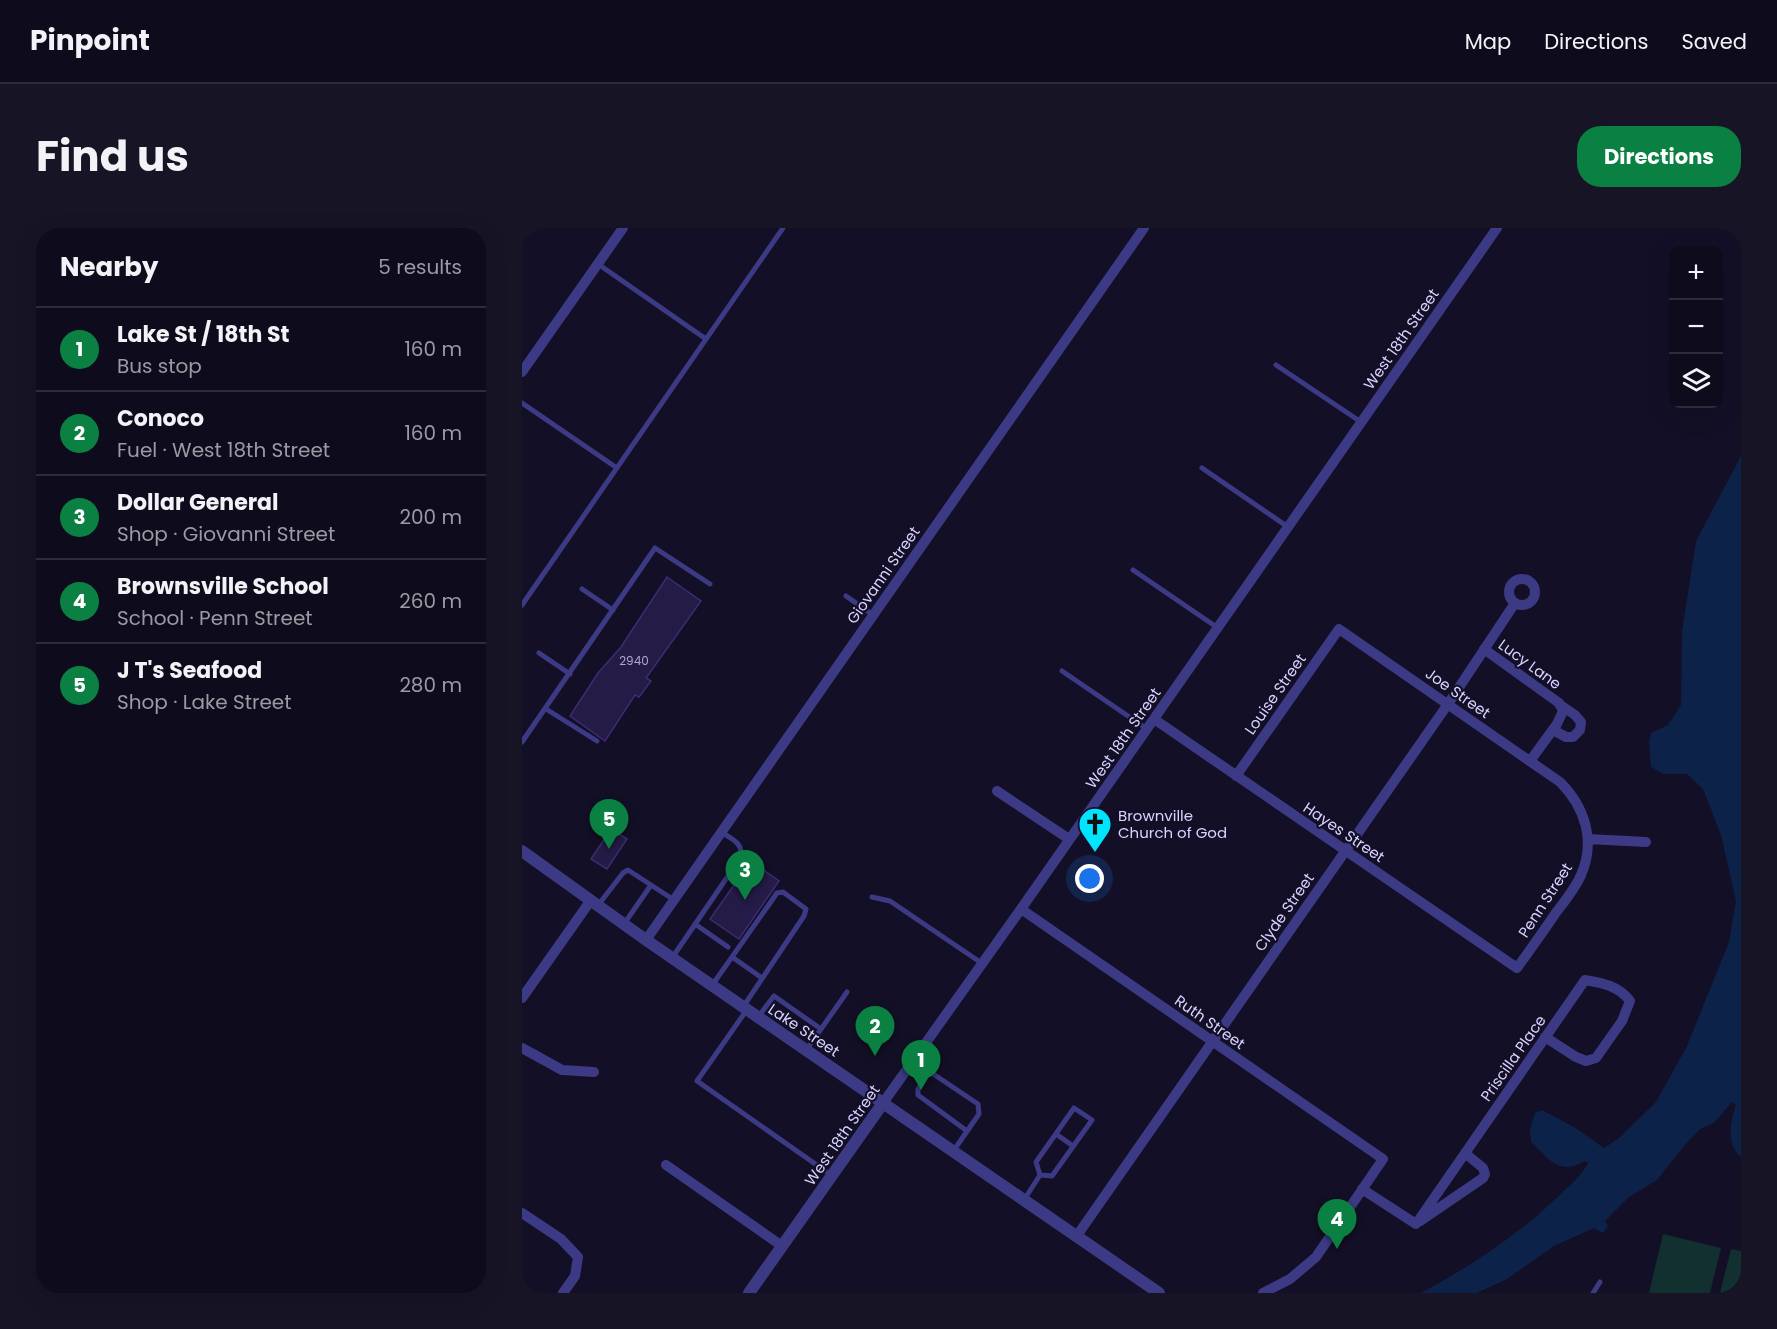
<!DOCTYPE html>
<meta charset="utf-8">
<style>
body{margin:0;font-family:Poppins,sans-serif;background:#171425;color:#f1f3f6}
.controls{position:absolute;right:18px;top:18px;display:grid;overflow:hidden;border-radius:12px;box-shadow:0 6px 24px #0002}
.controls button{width:54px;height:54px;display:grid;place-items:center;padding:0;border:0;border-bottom:2px solid #2e2b3b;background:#0e0b1c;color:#f1f3f6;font:30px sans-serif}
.you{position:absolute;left:568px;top:651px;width:21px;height:21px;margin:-15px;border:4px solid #fff;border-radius:50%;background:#1a73e8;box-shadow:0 0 0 9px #1a73e833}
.badge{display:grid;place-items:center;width:39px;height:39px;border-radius:50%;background:#0b8043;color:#fff;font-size:20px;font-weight:700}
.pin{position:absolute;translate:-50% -50px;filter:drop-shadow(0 2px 3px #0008)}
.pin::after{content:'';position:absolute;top:32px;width:21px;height:18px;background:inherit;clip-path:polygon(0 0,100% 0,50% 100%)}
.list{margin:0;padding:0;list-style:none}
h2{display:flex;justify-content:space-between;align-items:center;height:78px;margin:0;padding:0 24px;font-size:26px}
h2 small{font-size:20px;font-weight:400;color:#9b9ba3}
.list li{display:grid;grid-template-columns:39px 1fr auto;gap:18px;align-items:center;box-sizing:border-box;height:84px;padding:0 24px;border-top:2px solid #2e2b3b}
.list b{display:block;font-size:22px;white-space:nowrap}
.list p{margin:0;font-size:20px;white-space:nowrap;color:#9b9ba3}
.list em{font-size:20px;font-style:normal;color:#9b9ba3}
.icon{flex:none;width:33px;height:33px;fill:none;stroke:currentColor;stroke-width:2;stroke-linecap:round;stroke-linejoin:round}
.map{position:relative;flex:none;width:1219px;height:1065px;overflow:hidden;border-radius:24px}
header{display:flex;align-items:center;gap:36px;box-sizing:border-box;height:84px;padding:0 30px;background:#0e0b1c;border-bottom:2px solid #2e2b3b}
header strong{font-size:28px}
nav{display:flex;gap:33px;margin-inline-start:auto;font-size:21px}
.intro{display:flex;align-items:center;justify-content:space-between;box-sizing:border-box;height:144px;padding:0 36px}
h1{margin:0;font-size:42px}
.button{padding:15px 27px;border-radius:24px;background:#0b8043;color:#fff;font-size:21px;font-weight:700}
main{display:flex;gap:36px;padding:0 36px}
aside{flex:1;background:#0e0b1c;border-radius:24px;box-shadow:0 6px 24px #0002}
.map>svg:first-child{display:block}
</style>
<header>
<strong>Pinpoint</strong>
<nav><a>Map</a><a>Directions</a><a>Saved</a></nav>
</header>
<div class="intro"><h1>Find us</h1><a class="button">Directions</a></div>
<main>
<aside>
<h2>Nearby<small>5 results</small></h2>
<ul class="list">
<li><span class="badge">1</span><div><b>Lake St / 18th St</b><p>Bus stop</p></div><em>160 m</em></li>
<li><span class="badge">2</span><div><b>Conoco</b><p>Fuel · West 18th Street</p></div><em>160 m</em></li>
<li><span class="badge">3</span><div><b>Dollar General</b><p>Shop · Giovanni Street</p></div><em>200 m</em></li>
<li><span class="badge">4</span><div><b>Brownsville School</b><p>School · Penn Street</p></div><em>260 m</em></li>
<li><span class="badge">5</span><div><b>J T's Seafood</b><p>Shop · Lake Street</p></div><em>280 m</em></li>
</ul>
</aside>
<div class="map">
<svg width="1219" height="1065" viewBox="0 0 1219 1065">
<rect width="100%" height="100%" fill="#130f26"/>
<path fill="#12302f" d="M1141,1006L1199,1020L1188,1065H1127Z
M1209,1021L1219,1023V1065H1198Z"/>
<path fill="#0c2248" d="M1219,228V929C1204,917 1208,893 1214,877L1210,874L1192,895L1178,901L1162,918L1135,952L1107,969L1083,993L1086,998L1081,1005L1072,1000L1032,1018L985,1051L955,1065H899C949,1038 997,1006 1039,966C1049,956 1060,947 1066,935L1063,933C1037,948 1027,931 1009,914L1008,901L1013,885L1020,882L1052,899L1082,920L1097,910L1134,874L1165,818L1207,714L1214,673L1199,607L1181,561L1165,546H1141L1129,539L1127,514L1129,505L1146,497L1159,477L1160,403L1174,313Z"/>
<path fill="#241b47" stroke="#3b2d73" stroke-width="1.5" d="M145,349L179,373L124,450L129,453L117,469L113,467L83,513L48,488L76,445L99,419Z
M89,601L105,611L85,641L69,631Z
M229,633L257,653L217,711L188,691Z"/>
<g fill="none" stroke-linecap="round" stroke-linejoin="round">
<path stroke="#3d3a85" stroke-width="5" d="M76,36L184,111
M754,137L839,194
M0,175L95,240
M680,240L766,299
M611,342L696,400
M60,361L91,382
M324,368L351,387
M0,377L261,0
M17,425L48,446
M540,443L625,501
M24,481L75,513
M0,514L133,320L188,356
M350,669L368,673L461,736
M77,676L101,645L106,642L152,672
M102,696L129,657
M173,696L206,719
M210,729L240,750
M150,730L219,629C221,615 210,611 199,604
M191,756L255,665L261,664L284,681L282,688L221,779
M224,783L175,853L309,947
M236,789L252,768L299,801
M285,821L325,764
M392,833L456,876L457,886L432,922
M408,843L396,861V867L445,903
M552,880L570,892L530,948L518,947L514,934Z
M534,906L551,918
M502,972L518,947
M1071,1065L1078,1054"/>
<path stroke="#3d3a85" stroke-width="10" d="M0,144L101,0
M987 364a13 13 0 1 1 26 0a13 13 0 1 1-26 0Z
M962,421L1037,475L1041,483L1035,496L1008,533
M632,491C753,575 874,657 995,740C1008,722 1021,704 1033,686C1042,674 1053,661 1059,647C1074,613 1063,579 1038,554L817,401L714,548
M1031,502L1044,509H1051L1058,502L1059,494L1053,487L1037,476
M475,563L547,611
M1066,611L1124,614
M499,681L861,931L794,1029L768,1051L741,1065
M124,712L622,0
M0,770L69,672
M0,820L40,842L72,844
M361,875L499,681L975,0
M144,937L260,1018
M840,961L894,996L1063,752C1081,755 1097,758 1108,773L1100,793L1074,830L1064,833L1054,829L1023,809
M0,985L39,1011L56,1029L53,1048L41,1065
M898,993L961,950L963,946L961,940L943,925
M554,1009L926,476L993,375"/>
<path stroke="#3d3a85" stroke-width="12" d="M0,623L124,712L637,1065
M227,1065L361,875"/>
</g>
<defs>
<symbol id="church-pin" viewBox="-11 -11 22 30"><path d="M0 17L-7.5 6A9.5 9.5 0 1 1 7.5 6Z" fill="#00e5ff" stroke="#130f26"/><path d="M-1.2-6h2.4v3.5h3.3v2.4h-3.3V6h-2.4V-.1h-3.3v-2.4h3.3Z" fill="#111"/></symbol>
</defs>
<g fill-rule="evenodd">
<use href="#church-pin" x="554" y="577" width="38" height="52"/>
</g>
<g text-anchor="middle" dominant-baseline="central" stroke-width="4.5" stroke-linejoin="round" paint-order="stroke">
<g font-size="12" fill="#aca6d1">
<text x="112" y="432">2940</text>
</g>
<g font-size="15" fill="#d9d4ff" stroke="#130f26">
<text transform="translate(879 111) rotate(-55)">West 18th Street</text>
<text transform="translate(361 347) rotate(-55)">Giovanni Street</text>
<text transform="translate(1008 436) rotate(36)">Lucy Lane</text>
<text transform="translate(936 465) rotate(35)">Joe Street</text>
<text transform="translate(753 466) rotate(-55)">Louise Street</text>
<text transform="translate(601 510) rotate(-55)">West 18th Street</text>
<text transform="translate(822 604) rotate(34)">Hayes Street</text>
<text transform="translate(1023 672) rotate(-57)">Penn Street</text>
<text transform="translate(762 684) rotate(-55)">Clyde Street</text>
<text transform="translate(688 794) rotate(35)">Ruth Street</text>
<text transform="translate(282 802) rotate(34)">Lake Street</text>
<text transform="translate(991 830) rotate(-55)">Priscilla Place</text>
<text transform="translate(320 907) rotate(-55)">West 18th Street</text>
</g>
<g font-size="15" fill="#d9d4ff" stroke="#130f26" text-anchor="start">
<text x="596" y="587">Brownville<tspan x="596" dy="17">Church of God</tspan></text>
</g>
</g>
</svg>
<div class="controls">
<button>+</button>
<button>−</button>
<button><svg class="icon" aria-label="layers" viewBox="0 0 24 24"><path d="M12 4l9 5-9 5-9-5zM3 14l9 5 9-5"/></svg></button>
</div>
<div class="you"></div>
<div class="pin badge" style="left:399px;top:862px">1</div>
<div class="pin badge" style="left:353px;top:828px">2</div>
<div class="pin badge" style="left:223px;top:672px">3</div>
<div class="pin badge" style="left:815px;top:1021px">4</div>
<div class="pin badge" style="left:87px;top:621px">5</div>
</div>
</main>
